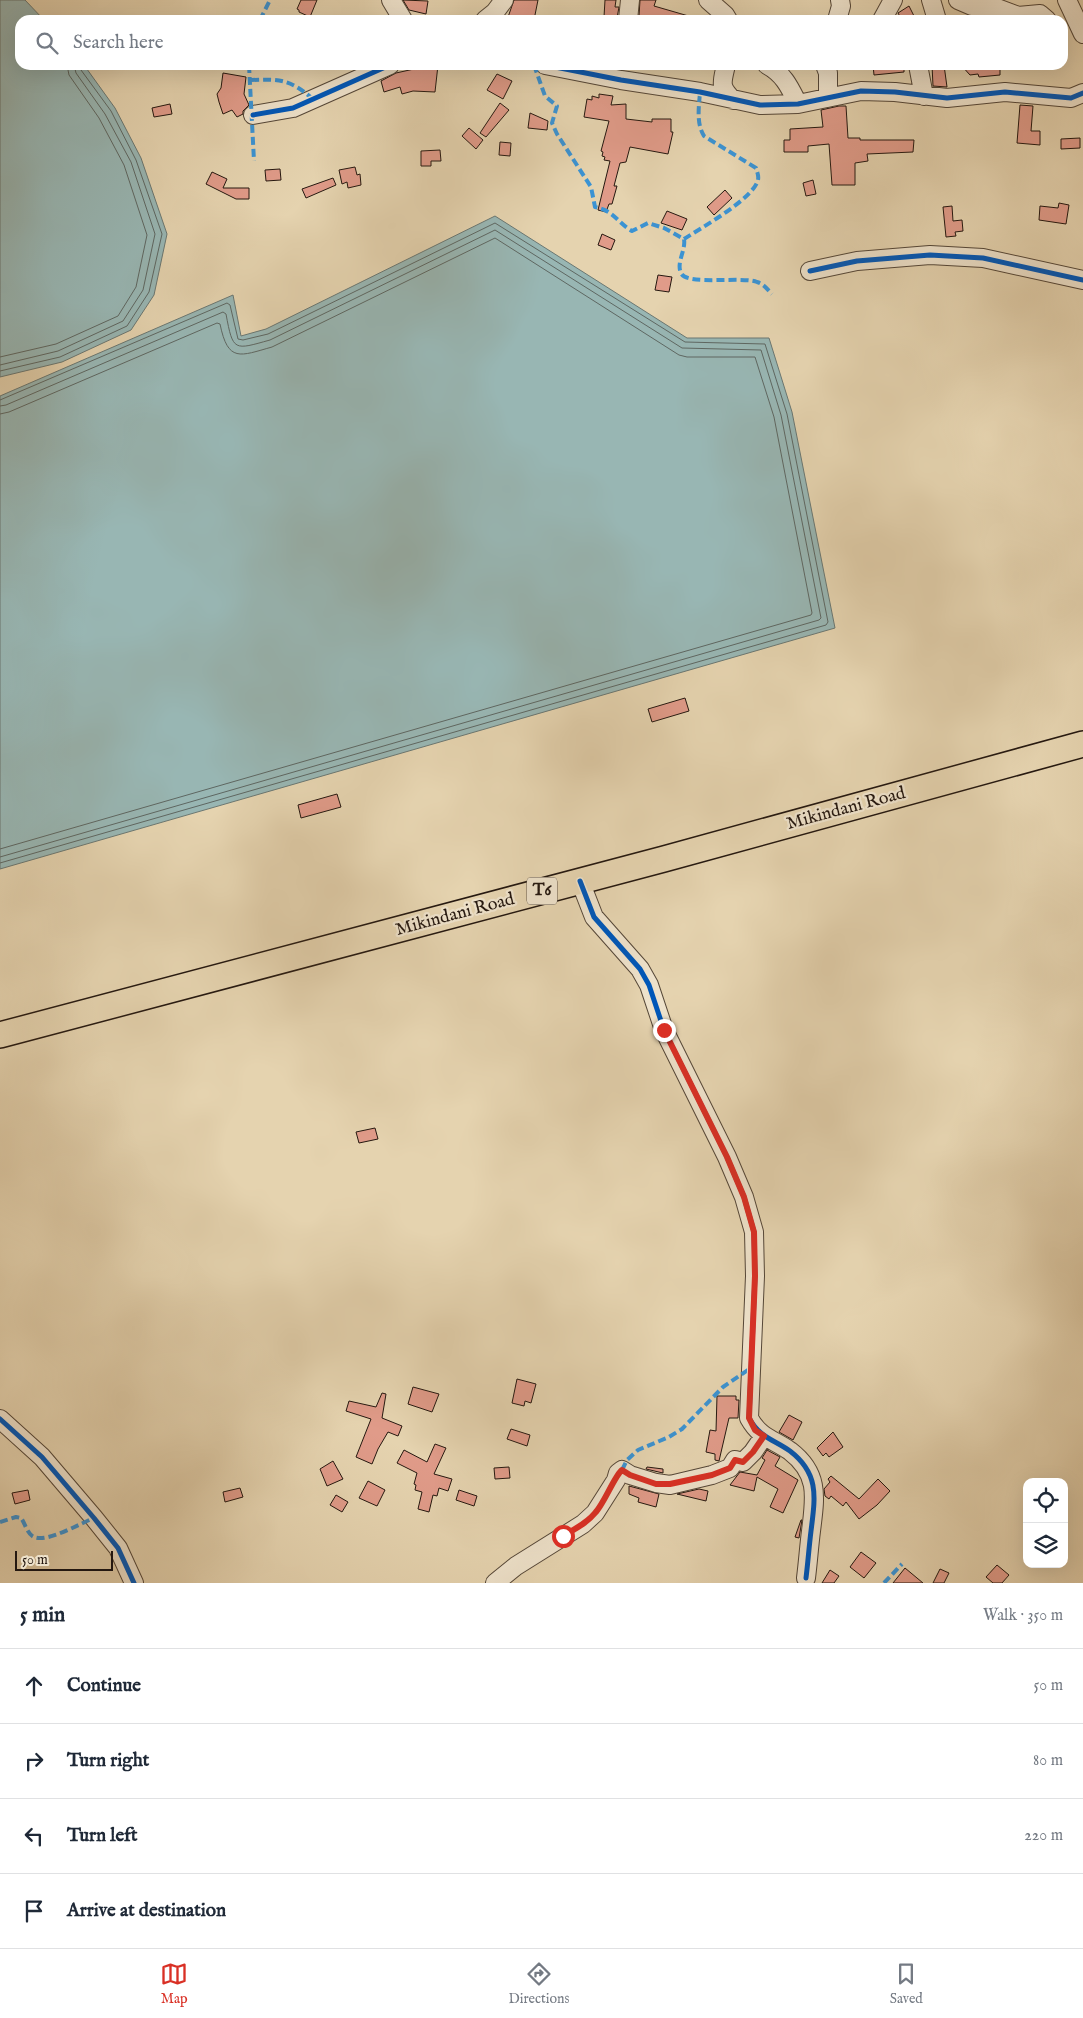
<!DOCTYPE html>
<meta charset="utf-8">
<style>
body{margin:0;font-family:"IM FELL English",serif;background:#f2f2f3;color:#1f2937}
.controls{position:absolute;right:15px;bottom:15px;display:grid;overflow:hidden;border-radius:10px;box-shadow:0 5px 20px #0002}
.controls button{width:45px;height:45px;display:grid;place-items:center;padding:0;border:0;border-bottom:1px solid #e0e1e3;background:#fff;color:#1f2937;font:25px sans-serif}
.scale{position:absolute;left:15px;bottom:12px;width:98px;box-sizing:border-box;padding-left:5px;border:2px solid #251810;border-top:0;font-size:14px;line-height:18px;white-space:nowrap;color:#251810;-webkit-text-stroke:4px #eee2cb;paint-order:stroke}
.stop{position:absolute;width:15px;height:15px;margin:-11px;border:4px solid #d93025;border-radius:50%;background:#fff}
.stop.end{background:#d93025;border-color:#fff;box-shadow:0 1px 5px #0008}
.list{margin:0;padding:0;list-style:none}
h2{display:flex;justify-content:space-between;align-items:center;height:65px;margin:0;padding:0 20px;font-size:21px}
h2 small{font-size:16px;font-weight:400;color:#747a83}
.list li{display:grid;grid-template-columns:32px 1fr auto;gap:15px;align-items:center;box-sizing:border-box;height:75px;padding:0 20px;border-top:1px solid #e0e1e3}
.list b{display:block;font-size:19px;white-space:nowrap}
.list em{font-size:16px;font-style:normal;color:#747a83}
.icon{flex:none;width:28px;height:28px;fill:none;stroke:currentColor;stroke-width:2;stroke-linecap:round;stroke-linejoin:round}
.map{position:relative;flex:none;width:1083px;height:1583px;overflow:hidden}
.search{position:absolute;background:#fff;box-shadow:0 5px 20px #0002;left:15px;right:15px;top:15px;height:55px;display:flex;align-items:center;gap:12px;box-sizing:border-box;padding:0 18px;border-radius:15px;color:#747a83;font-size:19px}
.sheet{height:365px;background:#fff}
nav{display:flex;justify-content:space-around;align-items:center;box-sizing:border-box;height:70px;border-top:1px solid #e0e1e3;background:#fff;font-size:14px;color:#747a83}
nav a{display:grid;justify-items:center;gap:2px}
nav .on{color:#d93025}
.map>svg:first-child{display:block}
</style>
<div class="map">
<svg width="1083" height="1583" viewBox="0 0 1083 1583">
<rect width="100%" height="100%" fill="#e5d3af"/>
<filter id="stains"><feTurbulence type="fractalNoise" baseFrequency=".004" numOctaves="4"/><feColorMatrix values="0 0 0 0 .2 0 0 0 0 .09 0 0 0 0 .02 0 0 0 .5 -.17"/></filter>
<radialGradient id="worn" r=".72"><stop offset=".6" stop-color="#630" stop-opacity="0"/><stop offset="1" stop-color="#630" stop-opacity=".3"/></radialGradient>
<path fill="#98b6b3" stroke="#6a7772" d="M0,0H25L44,20H20V65H84L115,108L141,158L167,234L154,295L131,330L62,362L0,377Z
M495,216L687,338H769L792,412L835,628L0,869V396L233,295L241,336L266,329Z"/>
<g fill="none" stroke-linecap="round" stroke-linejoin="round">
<path stroke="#5e6762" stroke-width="1" d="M0,357L56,344L118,316L136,287L147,235L124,165L99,118L69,75L67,65
M0,365L58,351L123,321L143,290L155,234L131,162L105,114L76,73L74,65
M0,371L60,357L127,326L149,292L162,234L136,160L111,111L81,70L80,65
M0,400L227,303L230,305L238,339L243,340L268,334L495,223L685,342L765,344L787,414L828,622L826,625L0,863
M0,406L6,405L223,312L226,314C233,352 234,350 270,340L495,230L682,348L761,350L781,415L821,618L819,620L0,857
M0,414L9,412L217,323L220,324C228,363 240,356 272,347L495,238L679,355L687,357H755L774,417L812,613L811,615L0,849"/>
</g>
<path fill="#e09b89" stroke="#251810" d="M301,0H317L310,17L299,12V10L297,9Z
M403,0L428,1L426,14L409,10Z
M514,0H538L534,20H507Z
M605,0H616L615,7H619L617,18L604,17Z
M640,0H656L654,6L692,17V20H652L639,16Z
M909,6L916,20H902L898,13Z
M414,65H438L435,92L413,91L402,94L400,87L384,92L381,81L396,73L414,69Z
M873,65H904V72L874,75Z
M932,65H944L947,87L933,86Z
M961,65H1000V75L979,77L978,74L970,75Z
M223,73L246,77L244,94L249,105L243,111V114L237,117L232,110L223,114L219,102L217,94L221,88Z
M497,74L512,81L503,99L487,90Z
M599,94L613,96L611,105L626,104V119L652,122V119H671V132H673L668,154L630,147L626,162L620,163L614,186H617L612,204H609L606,212L598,210L610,161L604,160L605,157L602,156L603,152L601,151L609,121L584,117L587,99L592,100V96L599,98Z
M500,103L509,110L486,137L480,133Z
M170,104L172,114L154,117L152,108Z
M1020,105L1033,106L1031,131H1040V145L1017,143Z
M839,106H846L848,138H860V140H914L913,152L867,154L868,161L855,163V185H832L829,144L808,146V152H784V140H790V129L823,127L821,110Z
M530,113L548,121L547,130L528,128Z
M469,128L483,140L476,149L462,136Z
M1080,138V148L1061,149V139Z
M500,142L511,143L510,156L499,155Z
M440,150L441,161H431V166H421V151Z
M355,167L357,175L360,174L361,185L348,188L347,182L342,184L339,170Z
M280,169L281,180L266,181L265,170Z
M212,172L227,179L223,188H249V199H236L206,184Z
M333,178L336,185L306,198L302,189Z
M813,180L816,194L806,196L803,183Z
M725,190L732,198L714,215L707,207Z
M1059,203L1069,205L1066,224L1039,220L1040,206L1058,208Z
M952,206L953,221L962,220L963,231L955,232L956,236L946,237L943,207Z
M667,211L687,219L682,230L661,223Z
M602,234L615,240L611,250L598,245Z
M658,275L672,277L669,292L655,290Z
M685,698L689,711L652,722L648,709Z
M337,794L341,807L301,818L298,805Z
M375,1128L378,1139L359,1143L356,1132Z
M517,1379L536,1384L531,1403L525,1401L524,1406L512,1403Z
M413,1387L439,1394L432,1412L408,1404Z
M382,1393L386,1394L382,1418L402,1426L398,1436L388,1432L378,1449L372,1464L356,1457L371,1419L346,1411L349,1401L376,1407Z
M717,1396H736V1400H739L738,1418H729L719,1461L715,1460V1454L706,1452L710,1430L716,1431Z
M789,1415L802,1422L793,1440L779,1432Z
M511,1429L530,1435L527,1446L507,1439Z
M833,1432L843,1447L829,1457L826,1453L823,1456L817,1448Z
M435,1444L446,1448L434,1474L452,1479L448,1491L439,1488L437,1496L433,1495L429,1512L418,1509L422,1492L415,1490L416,1485L414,1484L417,1473L397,1463L404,1450L427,1462Z
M767,1450L780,1457L775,1466L798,1480L783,1513L770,1507L778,1489L757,1477L754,1491L730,1485L740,1472L757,1475L765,1460L762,1458Z
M333,1461L343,1479L327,1486L320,1469Z
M509,1467L510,1478L495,1479L494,1468Z
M647,1467L663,1469V1473L646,1469Z
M831,1476L859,1499L878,1479L890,1491L877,1505L859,1519L846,1502L843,1506L831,1496L829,1499L825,1496L824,1489L830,1482L828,1479Z
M368,1481L385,1490L377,1506L359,1498Z
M629,1486L659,1494L656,1507L638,1502L639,1498L629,1494Z
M240,1488L243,1497L225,1502L223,1492Z
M699,1489L708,1491L706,1501L677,1494Z
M28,1490L30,1500L15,1504L12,1493Z
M459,1490L477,1496L474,1506L456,1500Z
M336,1495L348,1502L342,1512L330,1505Z
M801,1520H802L799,1538L795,1537Z
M861,1552L876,1563L864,1578L850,1567Z
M997,1565L1009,1575L1002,1583H993L986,1577Z
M905,1568L923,1583H893Z
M940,1569L949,1573L944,1583H933Z
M830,1570L839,1576L834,1583H822Z"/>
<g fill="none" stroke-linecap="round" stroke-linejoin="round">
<defs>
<path id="minor" d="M391,0L403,20
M708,0L725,15L728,20
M931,0L937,20
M958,0L972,6L997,8L1018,16L1040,14L1047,20
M1067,0L1083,34
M485,20L495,12L504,0
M628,20L630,0
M837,20L841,6L840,0
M882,20L893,0
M545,65L621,80L700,92L760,105L798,104L861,91L895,92L947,98L1005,92L1071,98L1083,93
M726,65C722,83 719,86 733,100
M767,65C784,74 790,88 798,104
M825,65L828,73V98
M918,65L924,96
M253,115L293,108L390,65
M810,271L857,261L930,255L983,258L1083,280
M580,881L594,917L640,969L649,985L664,1030L727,1157L744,1197L754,1232L755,1276L749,1418C760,1438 773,1439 790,1451C820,1474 815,1498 811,1531C809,1547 808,1562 806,1578
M0,1419L42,1457L94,1518L118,1548L134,1583
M495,1583L516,1566L583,1524L595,1513L616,1480L618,1473L622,1470L630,1475L656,1483L670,1485L712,1475L730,1468L735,1460L743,1462L753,1452L764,1436"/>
<path id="highway" d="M0,1035L664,859L1083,744"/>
</defs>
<use href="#minor" stroke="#554738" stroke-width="20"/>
<use href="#highway" stroke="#251810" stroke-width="28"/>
<use href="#minor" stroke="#eee2cb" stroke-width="18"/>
<use href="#highway" stroke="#e5d3af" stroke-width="25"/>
<path stroke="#3b93d3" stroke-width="4" stroke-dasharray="8 4" stroke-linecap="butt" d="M260,20L270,0
M249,65L254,161
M534,65L545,96L557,106L552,123L557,134L591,187L595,207C613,210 618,223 632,231L648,223L664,228L684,239C686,250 676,263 681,273C686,286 742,276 757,282C764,284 767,289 772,294
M251,80C281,79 290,79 314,100
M684,239C701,228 753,199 758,180C759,175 757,172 756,168L704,136C696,123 699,107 700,92
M622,1470L627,1460L638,1450L669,1437L682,1429L723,1387L751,1368
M0,1522L16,1517L21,1518C25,1523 27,1534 34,1537C47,1543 81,1523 94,1518
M884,1583L902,1564"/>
<defs>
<path id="cycleway" d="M545,65L621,80L700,92L760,105L798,104L861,91L895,92L947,98L1005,92L1071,98L1083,93
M253,115L293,108L390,65
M810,271L857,261L930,255L983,258L1083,280
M580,881L594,917L640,969L649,985L664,1030L727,1157L744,1197L754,1232L755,1276L749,1418C760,1438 773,1439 790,1451C820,1474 815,1498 811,1531C809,1547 808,1562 806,1578
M0,1419L42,1457L94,1518L118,1548L134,1583"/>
</defs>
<use href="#cycleway" stroke="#eee2cb" stroke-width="8"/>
<use href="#cycleway" stroke="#0057b8" stroke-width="5"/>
</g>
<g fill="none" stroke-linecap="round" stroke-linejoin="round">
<path stroke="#d93025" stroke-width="6" d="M563,1536C575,1529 587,1523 595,1513C604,1504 615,1475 622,1470L630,1475L656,1484H670L712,1475L730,1468L735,1460L743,1462L753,1452L764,1436L755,1430L749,1418L755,1276L754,1232L744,1197L727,1157L664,1030"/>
</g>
<g text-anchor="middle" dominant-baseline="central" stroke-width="4.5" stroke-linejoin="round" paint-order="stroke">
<rect fill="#eee2cb" stroke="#615548" stroke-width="1" x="527" y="877.5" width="30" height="27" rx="4"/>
<g font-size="16" font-weight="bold" fill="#251810">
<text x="542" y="891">T6</text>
</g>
<g font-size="18" fill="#251810" stroke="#eee2cb">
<text transform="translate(846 809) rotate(-15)">Mikindani Road</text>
<text transform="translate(455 915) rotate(-15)">Mikindani Road</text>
</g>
</g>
<rect width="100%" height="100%" filter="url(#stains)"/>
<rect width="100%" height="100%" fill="url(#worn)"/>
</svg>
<div class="controls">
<button><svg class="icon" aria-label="locate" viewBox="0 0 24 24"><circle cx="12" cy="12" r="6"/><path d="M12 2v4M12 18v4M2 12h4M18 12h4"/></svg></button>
<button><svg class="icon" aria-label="layers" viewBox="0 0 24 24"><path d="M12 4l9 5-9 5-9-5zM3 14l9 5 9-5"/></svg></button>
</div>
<div class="scale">50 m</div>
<div class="stop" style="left:563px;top:1536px"></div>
<div class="stop end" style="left:664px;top:1030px"></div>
<div class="search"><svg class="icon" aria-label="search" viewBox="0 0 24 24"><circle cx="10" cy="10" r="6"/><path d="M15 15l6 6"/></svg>Search here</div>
</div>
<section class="sheet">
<h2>5 min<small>Walk · 350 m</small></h2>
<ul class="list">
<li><svg class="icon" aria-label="ahead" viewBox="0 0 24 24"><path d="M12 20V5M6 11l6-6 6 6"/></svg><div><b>Continue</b></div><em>50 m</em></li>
<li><svg class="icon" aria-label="right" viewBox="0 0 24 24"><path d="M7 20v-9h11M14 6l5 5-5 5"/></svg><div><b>Turn right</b></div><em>80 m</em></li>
<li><svg class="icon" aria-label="left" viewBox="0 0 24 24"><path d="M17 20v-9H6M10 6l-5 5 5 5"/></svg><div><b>Turn left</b></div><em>220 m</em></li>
<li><svg class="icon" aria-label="arrive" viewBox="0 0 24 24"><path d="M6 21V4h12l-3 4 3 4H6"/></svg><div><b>Arrive at destination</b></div></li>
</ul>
</section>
<nav>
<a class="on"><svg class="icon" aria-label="map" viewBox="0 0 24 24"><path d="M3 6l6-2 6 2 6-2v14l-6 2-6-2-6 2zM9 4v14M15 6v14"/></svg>Map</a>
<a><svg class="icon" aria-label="directions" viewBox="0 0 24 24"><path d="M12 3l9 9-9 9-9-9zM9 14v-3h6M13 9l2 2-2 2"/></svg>Directions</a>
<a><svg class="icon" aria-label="saved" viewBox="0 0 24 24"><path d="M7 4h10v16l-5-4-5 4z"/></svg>Saved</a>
</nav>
